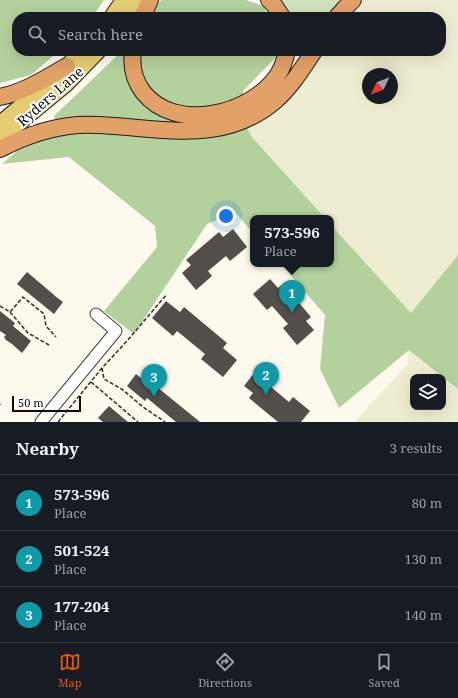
<!DOCTYPE html>
<style>
body{margin:0;font-family:"Noto Serif",serif;background:#20242c;color:#f1f3f6}
.controls{position:absolute;right:12px;bottom:12px;display:grid;overflow:hidden;border-radius:8px;box-shadow:0 4px 16px #0002}
.controls button{width:36px;height:36px;display:grid;place-items:center;padding:0;border:0;border-bottom:1px solid #363941;background:#171b24;color:#f1f3f6;font:20px sans-serif}
.compass{position:absolute;left:362px;top:68px;width:36px;height:36px;border-radius:50%;background:#171b24;box-shadow:0 4px 16px #0002;rotate:227deg}
.scale{position:absolute;left:12px;bottom:10px;width:69px;box-sizing:border-box;padding-left:4px;border:2px solid #0c0c0c;border-top:0;font-size:11px;line-height:14px;white-space:nowrap;color:#0c0c0c;-webkit-text-stroke:3px #fff;paint-order:stroke}
.you{position:absolute;left:226px;top:216px;width:14px;height:14px;margin:-10px;border:3px solid #fff;border-radius:50%;background:#1a73e8;box-shadow:0 0 0 6px #1a73e833}
.badge{display:grid;place-items:center;width:26px;height:26px;border-radius:50%;background:#ea580c;color:#fff;font-size:13px;font-weight:700}
.pin{position:absolute;translate:-50% -33px;filter:drop-shadow(0 1px 2px #0008)}
.pin::after{content:'';position:absolute;top:21px;width:14px;height:12px;background:inherit;clip-path:polygon(0 0,100% 0,50% 100%)}
.popup{position:absolute;left:250px;top:215px;width:84px;height:52px;box-sizing:border-box;display:grid;place-content:center;border-radius:8px;background:#171b24;filter:drop-shadow(0 1px 3px #0005);font-size:13px;white-space:nowrap;color:#9ea1a6}
.popup b{font-size:15px;color:#f1f3f6}
.popup::after{content:'';position:absolute;left:50%;top:100%;margin-left:-8px;border:8px solid transparent;border-top-color:#171b24}
.list{margin:0;padding:0;list-style:none}
h2{display:flex;justify-content:space-between;align-items:center;height:52px;margin:0;padding:0 16px;font-size:17px}
h2 small{font-size:13px;font-weight:400;color:#9ea1a6}
.list li{display:grid;grid-template-columns:26px 1fr auto;gap:12px;align-items:center;box-sizing:border-box;height:56px;padding:0 16px;border-top:1px solid #363941}
.list b{display:block;font-size:15px;white-space:nowrap}
.list p{margin:0;font-size:13px;white-space:nowrap;color:#9ea1a6}
.list em{font-size:13px;font-style:normal;color:#9ea1a6}
.icon{flex:none;width:22px;height:22px;fill:none;stroke:currentColor;stroke-width:2;stroke-linecap:round;stroke-linejoin:round}
.map{position:relative;flex:none;width:458px;height:422px;overflow:hidden}
.search{position:absolute;background:#171b24;box-shadow:0 4px 16px #0002;left:12px;right:12px;top:12px;height:44px;display:flex;align-items:center;gap:10px;box-sizing:border-box;padding:0 14px;border-radius:16px;color:#9ea1a6;font-size:15px}
.sheet{height:220px;background:#171b24}
nav{display:flex;justify-content:space-around;align-items:center;box-sizing:border-box;height:56px;border-top:1px solid #363941;background:#171b24;font-size:11px;color:#9ea1a6}
nav a{display:grid;justify-items:center;gap:2px}
nav .on{color:#ea580c}
.map>svg:first-child{display:block}
</style>
<div class="map">
<svg width="458" height="422" viewBox="0 0 458 422">
<rect width="100%" height="100%" fill="#fdfaed"/>
<path fill="#efedd1" fill-rule="evenodd" d="M366,0H458V255L411,314L331,225V218H325L252,137L244,122L321,51H441V17H346L356,4ZM368,74H392V98H368Z
M409,349L458,389V422H354L408,364ZM413,377H443V407H413Z"/>
<path fill="#cfe2bc" d="M273,0H346L332,17H288Z"/>
<path fill="#b3d19d" d="M0,0H104L92,17H17V51H59L31,75L0,83Z
M161,0H246L264,6L267,17H149Z
M122,51H279L280,53L243,91L244,122L252,137L325,218H253V233L235,212L207,224L134,334L104,311L157,247L155,226L69,157L2,164L17,151L59,133L54,116Z
M331,225L411,313L458,255V389L409,350L339,408L320,369L325,315L281,264H331Z"/>
<path fill="#534e4a" d="M233,229L247,247L230,261L226,256L208,271L212,276L196,290L182,273L191,265L186,260L219,232L223,237Z
M27,272L53,294L55,296L63,302L54,314L17,284Z
M270,279L278,288L283,284L311,317L306,321L314,330L297,345L283,328L288,324L272,306L267,310L253,294Z
M166,301L180,312L184,307L227,343L223,348L237,360L223,377L201,359L205,354L177,331L173,336L152,318Z
M0,311L15,323L13,326L31,341L22,353L12,344L6,340L4,337L6,335L0,331Z
M258,368L275,382L271,387L289,402L293,397L310,411L301,422H278L249,398L253,393L244,386Z
M136,374L155,389L157,387L200,422H176L147,398L145,401L127,386Z
M109,406L116,412L128,422H103L98,418Z"/>
<g fill="none" stroke-linecap="round" stroke-linejoin="round">
<defs>
<path id="minor" d="M41,422L116,331L96,314"/>
<path id="major" d="M111,17L123,0
M127,17L138,0
M0,123L54,78L82,51
M0,139L67,84L99,51"/>
<path id="highway" d="M269,0L274,5L282,17
M142,17L150,0
M337,17L345,8L353,0
M133,51C131,65 134,80 143,92C175,133 250,115 277,76C282,69 285,60 287,51
M0,97C25,92 46,78 67,66
M0,149C25,136 50,127 78,125C90,124 102,125 114,126C172,130 226,142 275,101C291,87 302,69 314,51"/>
</defs>
<use href="#minor" stroke="#3f3f3f" stroke-width="13"/>
<use href="#major" stroke="#1d1d1d" stroke-width="16"/>
<use href="#highway" stroke="#1d1d1d" stroke-width="18"/>
<path stroke="#2e2e2e" stroke-width="1.5" stroke-dasharray="4 2" stroke-linecap="butt" d="M0,306L10,312L23,297L44,314L46,326L56,337
M10,312L28,333L49,345
M102,368L104,379L123,390L143,407L165,422
M91,382L138,422
M0,404V405
M58,422L102,368L127,341L167,294"/>
<use href="#minor" stroke="#fff" stroke-width="11"/>
<use href="#major" stroke="#e6cd74" stroke-width="14"/>
<use href="#highway" stroke="#e1a167" stroke-width="16"/>
</g>
<g text-anchor="middle" dominant-baseline="central" stroke-width="4" stroke-linejoin="round" paint-order="stroke">
<g font-size="14" fill="#0c0c0c" stroke="#fff">
<text transform="translate(50 96) rotate(-41)">Ryders Lane</text>
</g>
</g>
</svg>
<div class="controls">
<button><svg class="icon" aria-label="layers" viewBox="0 0 24 24"><path d="M12 4l9 5-9 5-9-5zM3 14l9 5 9-5"/></svg></button>
</div>
<svg class="compass" viewBox="-18 -18 36 36"><path d="M0-13l5 13h-10z" fill="#e53935"/><path d="M0 13l5-13h-10z" fill="#9ea1a6"/></svg>
<div class="scale">50 m</div>
<div class="you"></div>
<div class="pin badge" style="left:292px;top:313px;background:#0f9aa8">1</div>
<div class="popup"><b>573-596</b>Place</div>
<div class="pin badge" style="left:266px;top:395px;background:#0f9aa8">2</div>
<div class="pin badge" style="left:154px;top:397px;background:#0f9aa8">3</div>
<div class="search"><svg class="icon" aria-label="search" viewBox="0 0 24 24"><circle cx="10" cy="10" r="6"/><path d="M15 15l6 6"/></svg>Search here</div>
</div>
<section class="sheet">
<h2>Nearby<small>3 results</small></h2>
<ul class="list">
<li><span class="badge" style="background:#0f9aa8">1</span><div><b>573-596</b><p>Place</p></div><em>80 m</em></li>
<li><span class="badge" style="background:#0f9aa8">2</span><div><b>501-524</b><p>Place</p></div><em>130 m</em></li>
<li><span class="badge" style="background:#0f9aa8">3</span><div><b>177-204</b><p>Place</p></div><em>140 m</em></li>
</ul>
</section>
<nav>
<a class="on"><svg class="icon" aria-label="map" viewBox="0 0 24 24"><path d="M3 6l6-2 6 2 6-2v14l-6 2-6-2-6 2zM9 4v14M15 6v14"/></svg>Map</a>
<a><svg class="icon" aria-label="directions" viewBox="0 0 24 24"><path d="M12 3l9 9-9 9-9-9zM9 14v-3h6M13 9l2 2-2 2"/></svg>Directions</a>
<a><svg class="icon" aria-label="saved" viewBox="0 0 24 24"><path d="M7 4h10v16l-5-4-5 4z"/></svg>Saved</a>
</nav>
